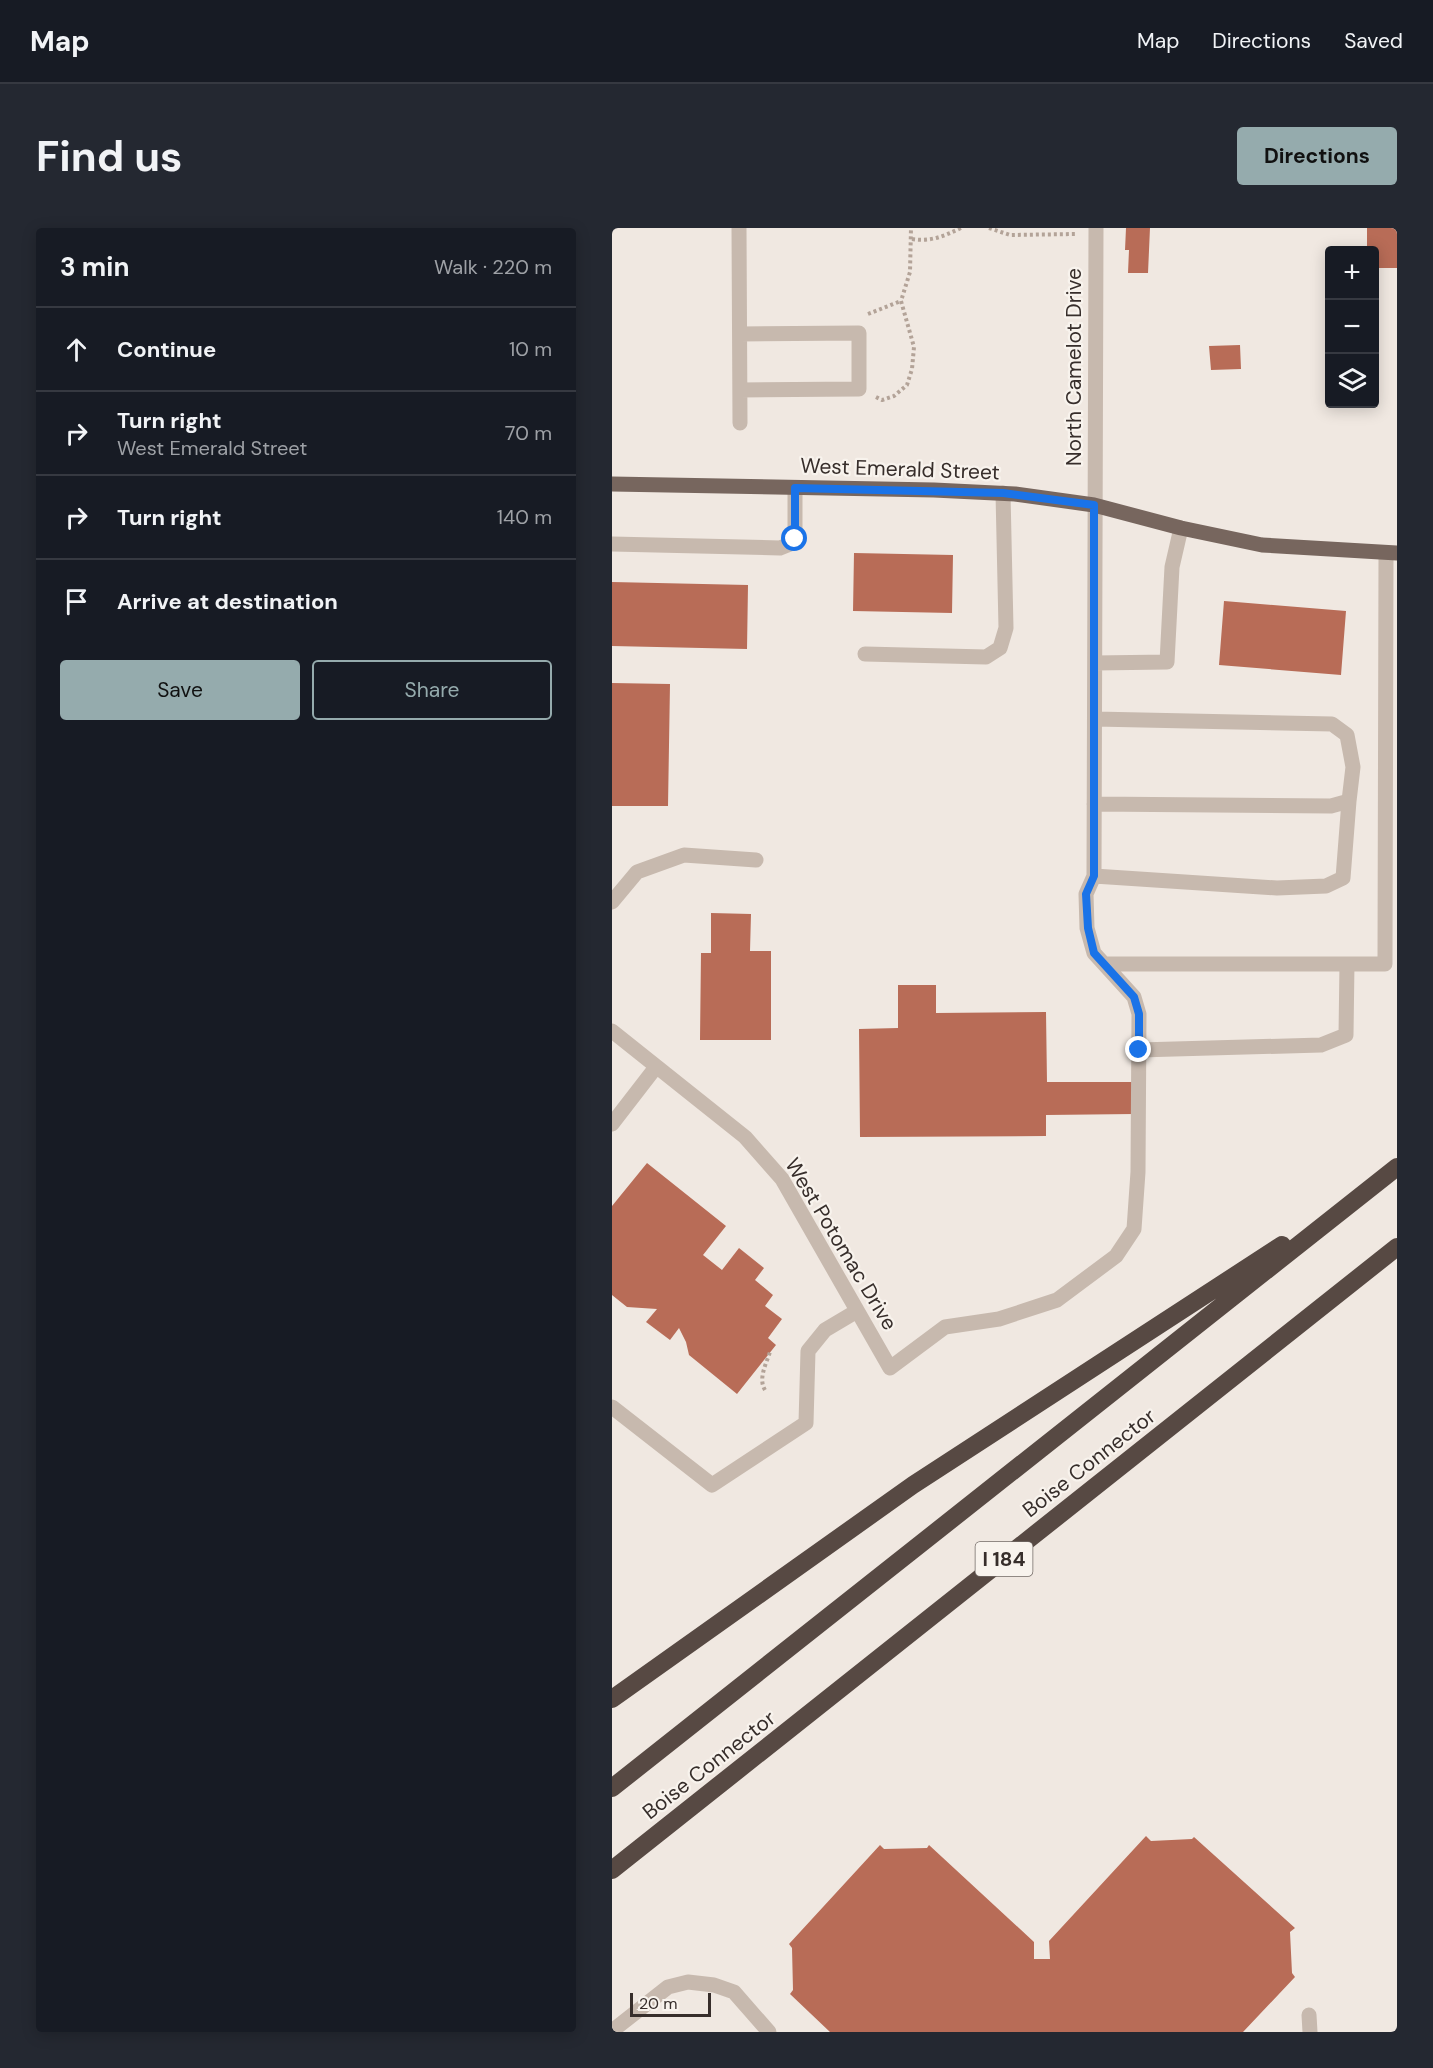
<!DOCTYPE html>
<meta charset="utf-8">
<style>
body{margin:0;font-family:"DM Sans",sans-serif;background:#242831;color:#f1f3f6}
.controls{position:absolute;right:18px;top:18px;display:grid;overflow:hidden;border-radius:6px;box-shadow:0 3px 15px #0003}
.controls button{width:54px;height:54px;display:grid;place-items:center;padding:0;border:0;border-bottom:2px solid #363941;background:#171b24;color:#f1f3f6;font:30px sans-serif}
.scale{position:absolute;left:18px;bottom:15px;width:81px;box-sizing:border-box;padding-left:6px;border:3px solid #372e2b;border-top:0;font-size:16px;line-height:21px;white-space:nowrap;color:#372e2b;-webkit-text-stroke:4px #f8f3ed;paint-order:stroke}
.stop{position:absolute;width:18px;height:18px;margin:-14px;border:4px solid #1a73e8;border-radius:50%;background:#fff}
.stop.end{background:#1a73e8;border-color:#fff;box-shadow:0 2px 6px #0008}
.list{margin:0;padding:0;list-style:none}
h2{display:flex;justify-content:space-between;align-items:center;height:78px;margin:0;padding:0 24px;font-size:26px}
h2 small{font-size:20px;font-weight:400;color:#9ea1a6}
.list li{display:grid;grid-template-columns:39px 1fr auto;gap:18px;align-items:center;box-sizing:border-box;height:84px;padding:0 24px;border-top:2px solid #363941}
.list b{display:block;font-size:22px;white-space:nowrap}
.list p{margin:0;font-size:20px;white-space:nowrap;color:#9ea1a6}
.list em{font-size:20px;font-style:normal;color:#9ea1a6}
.actions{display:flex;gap:12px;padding:18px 24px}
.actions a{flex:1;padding:14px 0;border:2px solid #95abad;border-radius:6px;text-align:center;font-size:21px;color:#95abad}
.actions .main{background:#95abad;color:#111}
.icon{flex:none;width:33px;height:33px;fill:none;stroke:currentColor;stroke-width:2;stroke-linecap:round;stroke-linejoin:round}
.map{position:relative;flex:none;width:785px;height:1804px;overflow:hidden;border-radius:6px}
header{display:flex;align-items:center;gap:36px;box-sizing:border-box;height:84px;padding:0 30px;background:#171b24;border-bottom:2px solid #363941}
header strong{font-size:28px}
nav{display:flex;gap:33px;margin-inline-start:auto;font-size:21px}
.intro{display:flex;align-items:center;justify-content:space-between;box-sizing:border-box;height:144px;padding:0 36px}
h1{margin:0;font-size:42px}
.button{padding:15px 27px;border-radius:6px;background:#95abad;color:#111;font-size:21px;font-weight:700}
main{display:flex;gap:36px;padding:0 36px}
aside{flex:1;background:#171b24;border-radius:6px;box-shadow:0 3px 15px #0003}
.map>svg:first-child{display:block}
</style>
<header>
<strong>Map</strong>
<nav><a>Map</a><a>Directions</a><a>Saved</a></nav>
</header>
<div class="intro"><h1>Find us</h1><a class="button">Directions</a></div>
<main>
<aside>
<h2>3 min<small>Walk · 220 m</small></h2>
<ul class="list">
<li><svg class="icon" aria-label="ahead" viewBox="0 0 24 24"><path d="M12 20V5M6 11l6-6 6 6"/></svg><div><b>Continue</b></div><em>10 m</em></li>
<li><svg class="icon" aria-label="right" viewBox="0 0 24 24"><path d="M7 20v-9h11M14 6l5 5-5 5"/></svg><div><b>Turn right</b><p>West Emerald Street</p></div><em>70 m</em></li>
<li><svg class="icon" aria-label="right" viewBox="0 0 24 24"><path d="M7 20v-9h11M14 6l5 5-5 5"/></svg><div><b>Turn right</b></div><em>140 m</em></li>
<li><svg class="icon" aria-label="arrive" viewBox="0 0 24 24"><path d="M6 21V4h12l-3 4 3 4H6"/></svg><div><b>Arrive at destination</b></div></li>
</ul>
<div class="actions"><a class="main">Save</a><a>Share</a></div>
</aside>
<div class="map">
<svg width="785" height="1804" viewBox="0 0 785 1804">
<rect width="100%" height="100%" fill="#f0e8e1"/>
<path fill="#b86c57" d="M514,0H538L536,45H516L517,22H513Z
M755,0H785V40H762V22H755Z
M628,117L629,141L599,142L597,118Z
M242,325L341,327L340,385L241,383Z
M0,354L136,357L135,421L0,418Z
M612,373L734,383L729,447L607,437Z
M0,455L58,456L56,578H0Z
M99,685L139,686L138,723H159V812H88L89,725H99Z
M286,757H324V785L434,784L435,854H521L522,886L434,887V908L248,909L247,801L286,800Z
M35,935L114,998L91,1027L110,1042L127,1020L152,1040L143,1052L161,1067L153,1078L170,1091L156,1110L164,1117L125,1166L77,1127L74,1114L67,1100L58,1112L34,1094L45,1081L15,1079L0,1067V978Z
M534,1608L539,1613L580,1611L582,1609L683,1700L678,1704L680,1745L683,1749L631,1804H218L178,1766L181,1762L180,1720L177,1716L268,1617L272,1621L315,1620L317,1617L422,1714V1731H438L437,1713Z"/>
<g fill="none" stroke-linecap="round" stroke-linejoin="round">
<path stroke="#b3a398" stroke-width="4" stroke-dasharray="3 3" stroke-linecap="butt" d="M377,0L398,7L465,6
M300,11C319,14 332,8 349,0
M256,86L289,73
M264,169L270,172L282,168L295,157L300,141L302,119L289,73L298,44L299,0
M153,1162C146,1151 154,1136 158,1124"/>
<path stroke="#c7b9ae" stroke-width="15" d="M127,0L128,195
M128,106L247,105V161L128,162
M0,316L168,320L178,316L183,311V260
M253,426L374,429L388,420L394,400L391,265
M483,435L555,434L560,339L569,300
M482,576L719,578L737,573L741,539L735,507L720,496L483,491
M482,648L665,660L714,658L731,650L737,573
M0,674L25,644L72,627L144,632
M492,736H773L774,325
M0,803L133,909L170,951L278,1140L333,1099L387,1091L445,1072L504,1028L522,1001L526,944L527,786L522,769L482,725L475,700L474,666L482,648L484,0
M527,822L709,817L734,807L735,736
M0,896L44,839
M0,1179L100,1257L194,1195L196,1123L213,1102L245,1083
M697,1787L698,1804
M0,1803L56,1759L76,1754L102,1757L122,1764L157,1804"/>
<path stroke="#77665e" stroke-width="15" d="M0,256L322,262L403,266L482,277L569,300L650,317L785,325"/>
<path stroke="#574943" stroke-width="18" d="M0,1471L301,1257L670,1017
M0,1560L785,939
M0,1642L785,1019"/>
</g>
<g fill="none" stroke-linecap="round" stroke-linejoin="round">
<path stroke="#1a73e8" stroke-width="8" d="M183,311V260L391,265L482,277V648L474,666L476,700L482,725L522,769L527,786V822"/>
</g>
<g text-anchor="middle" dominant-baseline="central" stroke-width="4.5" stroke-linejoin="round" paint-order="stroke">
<rect fill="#f8f3ed" stroke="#716965" stroke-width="1.5" x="363.5" y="1314" width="57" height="34" rx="4.5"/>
<g font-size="20" font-weight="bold" fill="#372e2b">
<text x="392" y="1331">I 184</text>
</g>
<g font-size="21" fill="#372e2b" stroke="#f8f3ed">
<text transform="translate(462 139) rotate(-90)">North Camelot Drive</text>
<text transform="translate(288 241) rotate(2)">West Emerald Street</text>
<text transform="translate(229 1016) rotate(59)">West Potomac Drive</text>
<text transform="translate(477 1235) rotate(-38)">Boise Connector</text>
<text transform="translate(97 1537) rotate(-38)">Boise Connector</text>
</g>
</g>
</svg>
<div class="controls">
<button>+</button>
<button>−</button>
<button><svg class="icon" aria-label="layers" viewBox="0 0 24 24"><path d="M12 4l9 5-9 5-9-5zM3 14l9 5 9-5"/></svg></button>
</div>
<div class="scale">20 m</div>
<div class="stop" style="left:183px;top:311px"></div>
<div class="stop end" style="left:527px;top:822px"></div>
</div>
</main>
